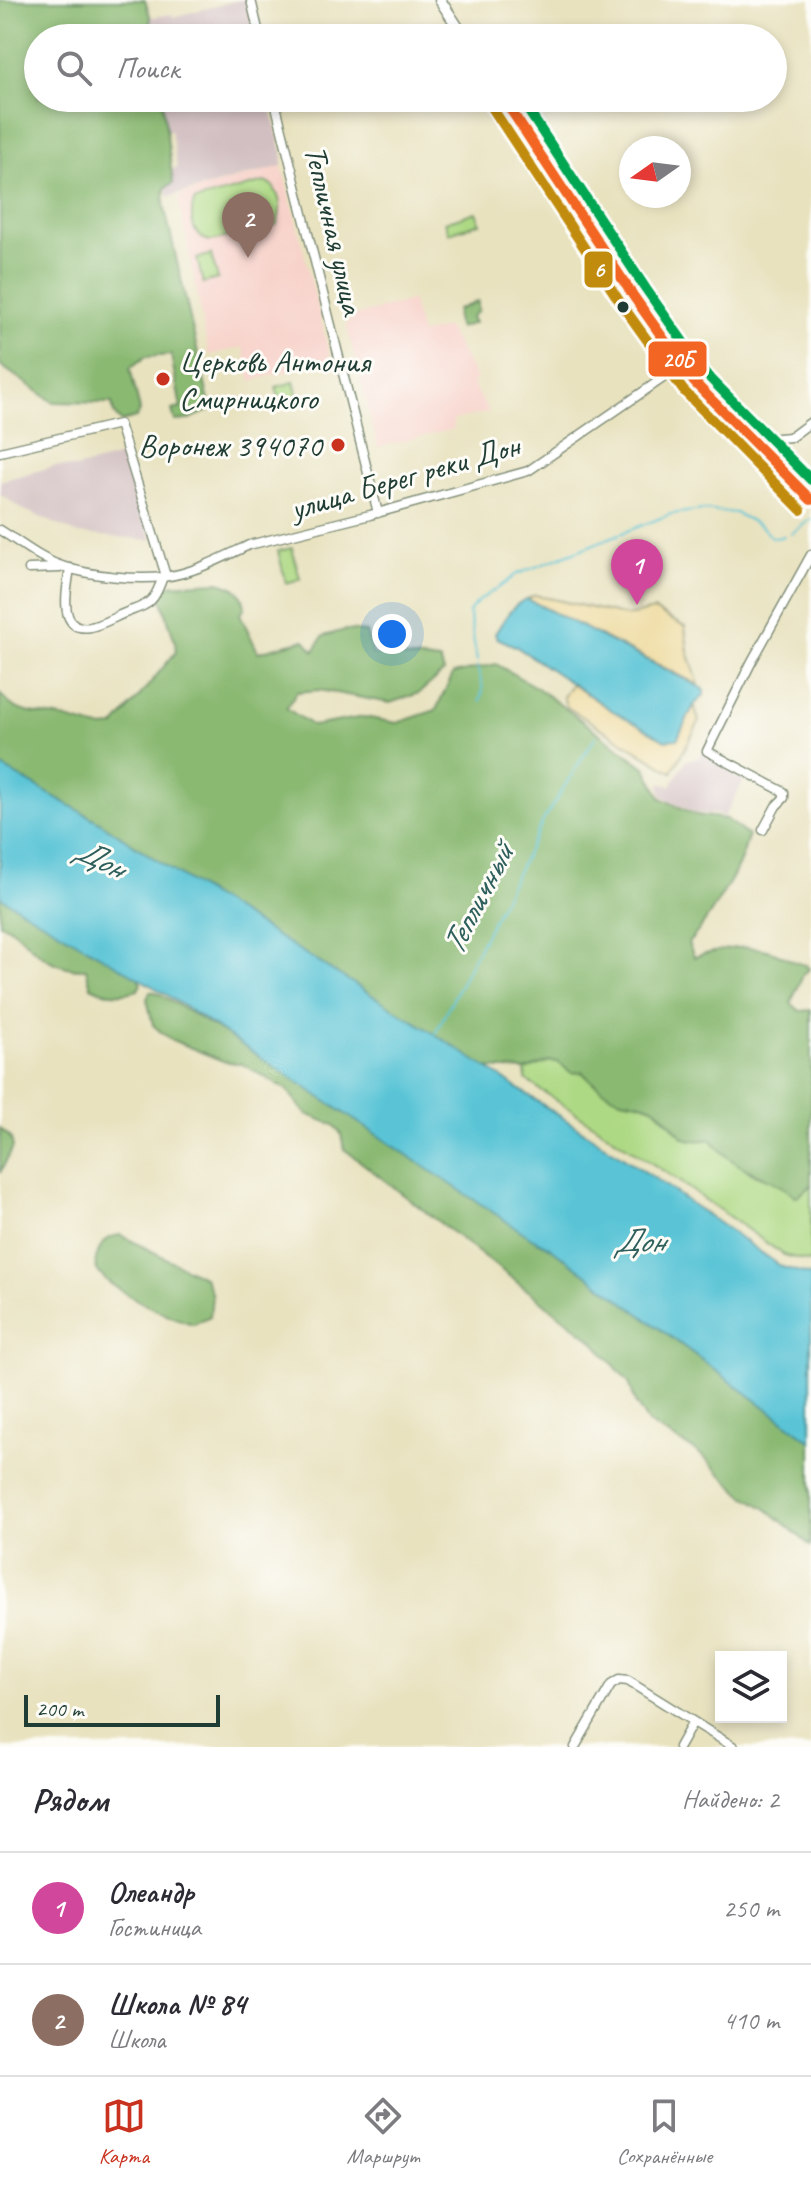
<!DOCTYPE html>
<html lang="ru">
<meta charset="utf-8">
<style>
body{margin:0;font-family:Caveat,sans-serif;background:#f2f2f3;color:#2b2b33}
.controls{position:absolute;right:24px;bottom:24px;display:grid;overflow:hidden;border-radius:0px;box-shadow:0 4px 12px #0003}
.controls button{width:72px;height:72px;display:grid;place-items:center;padding:0;border:0;border-bottom:2px solid #e1e1e2;background:#fff;color:#2b2b33;font:40px sans-serif}
.compass{position:absolute;left:619px;top:136px;width:72px;height:72px;border-radius:50%;background:#fff;box-shadow:0 4px 12px #0003;rotate:256deg}
.scale{position:absolute;left:24px;bottom:20px;width:196px;box-sizing:border-box;padding-left:8px;border:4px solid #1f3d34;border-top:0;font-size:22px;line-height:28px;white-space:nowrap;color:#1f3d34;-webkit-text-stroke:6px #fdfcf7;paint-order:stroke}
.you{position:absolute;left:392px;top:634px;width:28px;height:28px;margin:-20px;border:6px solid #fff;border-radius:50%;background:#1a73e8;box-shadow:0 0 0 12px #1a73e833}
.badge{display:grid;place-items:center;width:52px;height:52px;border-radius:50%;background:#c8321e;color:#fff;font-size:26px;font-weight:700}
.pin{position:absolute;translate:-50% -66px;filter:drop-shadow(0 2px 4px #0008)}
.pin::after{content:'';position:absolute;top:42px;width:28px;height:24px;background:inherit;clip-path:polygon(0 0,100% 0,50% 100%)}
.list{margin:0;padding:0;list-style:none}
h2{display:flex;justify-content:space-between;align-items:center;height:104px;margin:0;padding:0 32px;font-size:34px}
h2 small{font-size:26px;font-weight:400;color:#7c7c81}
.list li{display:grid;grid-template-columns:52px 1fr auto;gap:24px;align-items:center;box-sizing:border-box;height:112px;padding:0 32px;border-top:2px solid #e1e1e2}
.list b{display:block;font-size:30px;white-space:nowrap}
.list p{margin:0;font-size:26px;white-space:nowrap;color:#7c7c81}
.list em{font-size:26px;font-style:normal;color:#7c7c81}
.icon{flex:none;width:44px;height:44px;fill:none;stroke:currentColor;stroke-width:2;stroke-linecap:round;stroke-linejoin:round}
.map{position:relative;flex:none;width:811px;height:1747px;overflow:hidden}
.search{position:absolute;background:#fff;box-shadow:0 4px 12px #0003;left:24px;right:24px;top:24px;height:88px;display:flex;align-items:center;gap:20px;box-sizing:border-box;padding:0 28px;border-radius:44px;color:#7c7c81;font-size:30px}
.sheet{height:328px;background:#fff}
nav{display:flex;justify-content:space-around;align-items:center;box-sizing:border-box;height:112px;border-top:2px solid #e1e1e2;background:#fff;font-size:22px;color:#7c7c81}
nav a{display:grid;justify-items:center;gap:4px}
nav .on{color:#c8321e}
.map>svg:first-child{display:block}
</style>
<div class="map">
<svg width="811" height="1747" viewBox="0 0 811 1747">
<rect width="100%" height="100%" fill="#fdfcf7"/>
<filter id="ink" filterUnits="userSpaceOnUse"><feTurbulence type="fractalNoise" baseFrequency=".0125" numOctaves="2"/><feDisplacementMap in="SourceGraphic" scale="16" xChannelSelector="R" yChannelSelector="G"/><feConvolveMatrix kernelMatrix="1 2 1 2 8 2 1 2 1" color-interpolation-filters="sRGB"/></filter>
<filter id="wash" filterUnits="userSpaceOnUse"><feTurbulence type="fractalNoise" baseFrequency=".006" numOctaves="4" result="noise"/><feDisplacementMap in="SourceGraphic" scale="32" xChannelSelector="R" yChannelSelector="G"/><feGaussianBlur stdDeviation="1.8" result="paint"/><feColorMatrix in="noise" values="0 0 0 0 0 0 0 0 0 0 0 0 0 0 0 0 0 1.4 0 .05"/><feComposite in="paint" operator="in"/></filter>
<g filter="url(#wash)">
<rect width="100%" height="100%" fill="#e8e2bf"/>
<path fill="#f7d1c9" d="M282,166L331,360L251,381L243,347L209,355L179,203L180,195Z
M412,300L421,334L447,327L477,379L472,383L489,412L453,420L454,429L378,447L346,324L351,317Z"/>
<path fill="#d2bfc1" d="M239,0H246L255,38H141L148,18L172,14L173,17Z
M145,98H268L283,156L282,166L168,197L166,185L173,184V169L177,168L171,131H166Z
M121,456L123,462H128L152,540L79,534L22,509L0,494V481L56,466L75,468Z
M703,752L747,775L724,817L717,814L696,813L662,796L660,783L671,786L686,760L698,758Z"/>
<path fill="#aed984" stroke="#668b5c" stroke-width="2" d="M264,182L272,185C281,198 283,210 276,225L212,241C192,239 189,218 194,201Z
M476,212L480,223L449,233L445,222Z
M211,254L218,279L203,283L197,259Z
M294,382L299,401L281,405L276,387Z
M292,548L300,579L286,583L278,551Z
M550,1061L558,1062L572,1073L582,1072L594,1084L655,1108L684,1138L711,1139L751,1173L782,1184L797,1197L811,1185V1262L784,1255L674,1178L526,1080L525,1070Z"/>
<path fill="#8ab972" stroke="#547b53" stroke-width="2" d="M0,0H145L151,19L146,38H38V98H162L173,183L165,188L164,205L211,410L187,420L175,421L172,410L181,408L171,355L145,357L130,368L140,410L136,418L121,422L114,414L112,403L53,402L0,365Z
M478,301V311L471,317L474,323L459,328L456,319L457,310Z
M218,582C234,586 242,590 245,607L240,614L258,652L305,640L314,651L323,636L345,630L366,632L373,654L440,661L444,672L419,693L390,703L319,690L297,692L286,708L313,726L364,717L397,723L436,710L453,674L496,664L539,689L646,768L661,798L696,815L726,819L748,836C741,868 725,890 708,917C701,927 697,934 688,943L694,957C719,950 744,943 770,951C784,955 792,963 806,965L809,969L803,975L791,1003L800,1011L811,1010V1185L797,1197C767,1172 737,1175 711,1139C675,1147 678,1124 655,1108C645,1101 630,1102 618,1098C604,1093 593,1083 582,1072L572,1073L558,1062L550,1061L525,1070L485,1068L194,885L101,823L0,766V693C17,719 44,712 70,720C87,724 96,730 114,727L176,652L175,642L160,594L167,585Z
M0,893L137,975L141,984L138,990C121,995 106,995 91,987L86,969C62,970 43,959 27,943C19,935 11,926 0,924Z
M150,991L158,993C328,1096 495,1204 656,1322C708,1361 761,1398 811,1440V1546L768,1510L743,1495L699,1453L648,1423L635,1402L629,1382L591,1339L344,1149L341,1134L334,1125L306,1114L286,1089L242,1064L223,1061L172,1040L162,1033L153,1025L147,999Z
M0,1128L11,1138L13,1147L0,1173Z
M120,1235L205,1278L212,1295L210,1316L194,1324C174,1320 101,1286 96,1267C94,1261 98,1253 100,1248C104,1240 111,1236 120,1235Z"/>
<path fill="#eeda9e" stroke="#868c69" stroke-width="2" d="M535,595L627,616L654,610L685,627L688,651L699,685L527,599Z
M571,684L613,711L677,739L694,705L699,722L672,772L567,707L563,697Z"/>
<path fill="#5ac4d6" stroke="#3c8085" stroke-width="2" d="M527,599L704,689V695L694,705L677,739L665,740L613,711L515,646L497,638L495,634C503,621 512,604 527,599Z
M0,766L101,823L194,885L435,1034L653,1177L782,1267L811,1275V1441L548,1246L533,1239L164,993L0,897Z"/>
<g fill="none" stroke-linecap="round" stroke-linejoin="round">
<path stroke="#5ac4d6" stroke-width="2" d="M791,534L811,519
M477,661L469,612C479,596 501,589 515,575L671,514L703,510L736,513L762,527L770,536L776,538L784,536
M477,666L483,689L480,701
M435,1034L544,819L596,736"/>
</g>
</g>
<g filter="url(#ink)">
<g fill="none" stroke-linecap="round" stroke-linejoin="round">
<defs>
<path id="minor" d="M251,0L260,38
M274,98L378,513
M750,440L791,437L811,422
M0,452L119,424L166,576
M0,530C21,543 41,560 65,567C91,576 136,580 163,577C192,574 224,557 249,545L370,515L528,471L682,365
M70,568C68,582 63,606 69,618C80,640 111,618 125,613C134,609 146,607 152,599C157,594 160,584 163,577
M29,569L60,568
M763,830L776,806L784,798V792L707,751L751,663L811,555
M575,1747L611,1685L619,1680L628,1681L734,1747
M679,1747L693,1722"/>
<path id="tertiary" d="M440,0L465,38
M503,98L634,297L694,382L811,500"/>
</defs>
<use href="#minor" stroke="#84907a" stroke-width="11"/>
<use href="#tertiary" stroke="#84907a" stroke-width="13"/>
<use href="#minor" stroke="#fff" stroke-width="8"/>
<use href="#tertiary" stroke="#fff" stroke-width="10"/>
<defs>
<path id="bus-1" d="M503,98L634,297L694,382L811,500"/>
<path id="bus-2" d="M491,106L622,305L683,390L801,510"/>
<path id="bus-3" d="M520,98L646,289L705,373L811,480"/>
</defs>
<use href="#bus-1" stroke="#fdfcf7" stroke-width="16"/>
<use href="#bus-2" stroke="#fdfcf7" stroke-width="16"/>
<use href="#bus-3" stroke="#fdfcf7" stroke-width="16"/>
<use href="#bus-1" stroke="#f26522" stroke-width="10"/>
<use href="#bus-2" stroke="#c18c0d" stroke-width="10"/>
<use href="#bus-3" stroke="#00a651" stroke-width="10"/>
</g>
</g>
<circle fill="#1f3d34" stroke="#fdfcf7" stroke-width="3" cx="623" cy="307" r="7"/>
<g fill="#c8321e" stroke="#fdfcf7" stroke-width="3">
<circle cx="163" cy="379" r="8"/>
<circle cx="338" cy="445" r="8"/>
</g>
<g text-anchor="middle" dominant-baseline="central" stroke-width="6" stroke-linejoin="round" paint-order="stroke">
<g font-size="32" fill="#1f3d34" stroke="#fdfcf7">
<text transform="translate(334 230) rotate(77)">Тепличная улица</text>
<text transform="translate(405 477) rotate(-16)">улица Берег реки Дон</text>
</g>
<g font-size="32" fill="#1f3d34" stroke="#fdfcf7" text-anchor="start">
<text x="179" y="361">Церковь Антония<tspan x="179" dy="37">Смирницкого</tspan></text>
<text x="322" y="445" text-anchor="end">Воронеж 394070</text>
</g>
<g font-size="34" font-style="italic" fill="#2e5f5c" stroke="#fdfcf7">
<text transform="translate(100 858) rotate(26)">Дон</text>
<text transform="translate(477 899) rotate(-63)">Тепличный</text>
<text x="639" y="1240">Дон</text>
</g>
</g>
<g stroke="#fdfcf7" stroke-width="3">
<rect x="583" y="250" width="31" height="39" rx="8" fill="#c18c0d"/>
<rect x="647" y="340" width="61" height="38" rx="8" fill="#f26522"/>
</g>
<g font-size="22" text-anchor="middle" font-weight="bold" fill="#fff">
<text x="599" y="277">6</text>
<text x="678" y="367">20Б</text>
</g>
</svg>
<div class="controls">
<button><svg class="icon" aria-label="layers" viewBox="0 0 24 24"><path d="M12 4l9 5-9 5-9-5zM3 14l9 5 9-5"/></svg></button>
</div>
<svg class="compass" viewBox="-18 -18 36 36"><path d="M0-13l5 13h-10z" fill="#e53935"/><path d="M0 13l5-13h-10z" fill="#7c7c81"/></svg>
<div class="scale">200 m</div>
<div class="you"></div>
<div class="pin badge" style="left:637px;top:605px;background:#d1479c">1</div>
<div class="pin badge" style="left:248px;top:258px;background:#8d6e63">2</div>
<div class="search"><svg class="icon" aria-label="search" viewBox="0 0 24 24"><circle cx="10" cy="10" r="6"/><path d="M15 15l6 6"/></svg>Поиск</div>
</div>
<section class="sheet">
<h2>Рядом<small>Найдено: 2</small></h2>
<ul class="list">
<li><span class="badge" style="background:#d1479c">1</span><div><b>Олеандр</b><p>Гостиница</p></div><em>250 m</em></li>
<li><span class="badge" style="background:#8d6e63">2</span><div><b>Школа № 84</b><p>Школа</p></div><em>410 m</em></li>
</ul>
</section>
<nav>
<a class="on"><svg class="icon" aria-label="map" viewBox="0 0 24 24"><path d="M3 6l6-2 6 2 6-2v14l-6 2-6-2-6 2zM9 4v14M15 6v14"/></svg>Карта</a>
<a><svg class="icon" aria-label="directions" viewBox="0 0 24 24"><path d="M12 3l9 9-9 9-9-9zM9 14v-3h6M13 9l2 2-2 2"/></svg>Маршрут</a>
<a><svg class="icon" aria-label="saved" viewBox="0 0 24 24"><path d="M7 4h10v16l-5-4-5 4z"/></svg>Сохранённые</a>
</nav>
